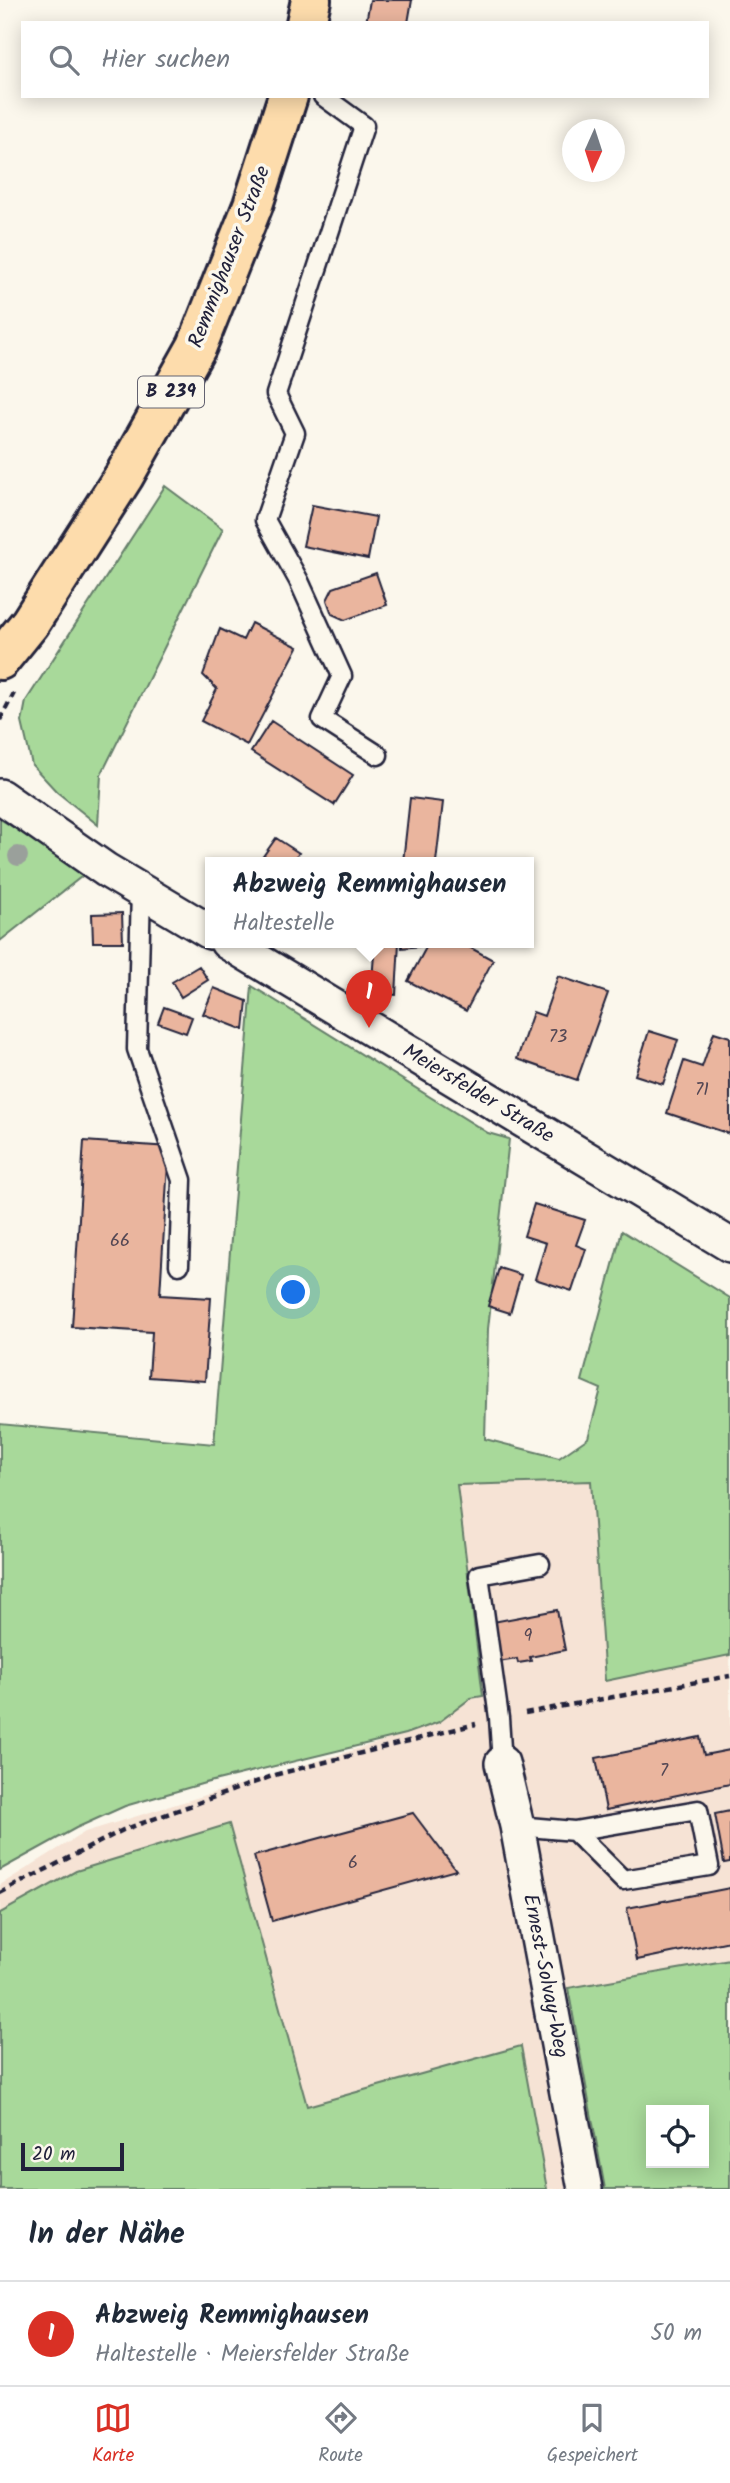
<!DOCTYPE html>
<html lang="de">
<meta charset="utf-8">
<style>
body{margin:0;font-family:Kalam,sans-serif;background:#f6f6f7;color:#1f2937}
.controls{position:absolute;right:21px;bottom:21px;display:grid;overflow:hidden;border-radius:0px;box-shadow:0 4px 18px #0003}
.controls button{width:63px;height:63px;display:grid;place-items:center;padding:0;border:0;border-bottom:2px solid #e0e1e3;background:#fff;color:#1f2937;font:35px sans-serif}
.compass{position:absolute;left:562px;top:119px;width:63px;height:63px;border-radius:50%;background:#fff;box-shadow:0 4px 18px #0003;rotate:183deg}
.scale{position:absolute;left:21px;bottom:18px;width:103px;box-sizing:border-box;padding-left:7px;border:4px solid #22223b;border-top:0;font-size:19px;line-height:24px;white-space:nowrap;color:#22223b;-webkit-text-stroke:5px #fbf7ec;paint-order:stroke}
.you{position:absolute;left:294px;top:1293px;width:24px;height:24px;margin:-18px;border:5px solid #fff;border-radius:50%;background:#1a73e8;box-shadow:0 0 0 10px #1a73e833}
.badge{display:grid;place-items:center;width:46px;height:46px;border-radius:50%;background:#d93025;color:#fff;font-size:23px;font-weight:700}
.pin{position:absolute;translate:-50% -58px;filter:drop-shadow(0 2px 4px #0008)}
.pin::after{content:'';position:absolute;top:37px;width:24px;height:21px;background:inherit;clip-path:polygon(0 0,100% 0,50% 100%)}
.popup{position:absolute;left:205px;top:857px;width:329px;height:91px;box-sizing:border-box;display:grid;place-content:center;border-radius:0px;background:#fff;filter:drop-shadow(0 2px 5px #0005);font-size:23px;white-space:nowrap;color:#747a83}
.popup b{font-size:26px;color:#1f2937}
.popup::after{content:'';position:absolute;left:50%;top:100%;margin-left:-14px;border:14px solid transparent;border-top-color:#fff}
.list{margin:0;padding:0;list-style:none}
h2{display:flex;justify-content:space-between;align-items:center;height:91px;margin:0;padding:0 28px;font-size:30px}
h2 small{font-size:23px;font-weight:400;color:#747a83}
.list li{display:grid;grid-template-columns:46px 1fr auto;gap:21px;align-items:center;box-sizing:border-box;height:105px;padding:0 28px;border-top:2px solid #e0e1e3}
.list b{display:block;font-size:26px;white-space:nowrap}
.list p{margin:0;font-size:23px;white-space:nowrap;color:#747a83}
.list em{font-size:23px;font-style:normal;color:#747a83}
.icon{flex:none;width:38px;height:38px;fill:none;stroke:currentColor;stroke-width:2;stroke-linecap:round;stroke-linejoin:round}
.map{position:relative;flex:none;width:730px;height:2189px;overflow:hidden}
.search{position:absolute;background:#fff;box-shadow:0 4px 18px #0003;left:21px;right:21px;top:21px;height:77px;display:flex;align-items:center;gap:18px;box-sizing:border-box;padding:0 24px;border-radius:0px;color:#747a83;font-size:26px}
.sheet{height:196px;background:#fff}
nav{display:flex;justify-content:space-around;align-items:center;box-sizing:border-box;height:98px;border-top:2px solid #e0e1e3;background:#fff;font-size:19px;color:#747a83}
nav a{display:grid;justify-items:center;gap:4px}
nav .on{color:#d93025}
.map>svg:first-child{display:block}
</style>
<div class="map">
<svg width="730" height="2189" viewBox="0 0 730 2189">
<rect width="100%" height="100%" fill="#fbf7ec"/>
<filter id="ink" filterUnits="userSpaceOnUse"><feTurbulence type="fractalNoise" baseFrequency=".0143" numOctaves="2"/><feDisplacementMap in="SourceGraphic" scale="14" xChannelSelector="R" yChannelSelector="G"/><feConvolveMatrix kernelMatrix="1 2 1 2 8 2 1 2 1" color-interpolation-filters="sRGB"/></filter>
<g filter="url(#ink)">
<path fill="#f6e3d5" d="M591,1481L605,1680L730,1655V1960L568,1988L605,2189H547L521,2046L307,2106L229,1824L0,2012V1885L85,1832L406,1734L439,1722L471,1698L482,1696L456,1485Z"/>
<path fill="#a8d99a" stroke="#657e6a" stroke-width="2" fill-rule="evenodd" d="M165,486L223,529L101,775L98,825L57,792L32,765L22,722L26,701Z
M0,819L86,873L0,941Z
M252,986L488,1133L509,1139L488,1329L485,1439L559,1458L588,1438L601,1389L582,1381L622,1231L730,1298V1655L605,1681L591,1481L457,1485L483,1696L471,1698L439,1722L406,1734L205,1783L125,1806L76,1828L0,1870V1424L214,1444Z
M229,1824L307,2106L521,2046L547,2189H0V1913L76,1871Z
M730,1960V2189H605L568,1988ZM651,2110H704V2163H651Z"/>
<path fill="#eab59e" stroke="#22223b" stroke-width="2" d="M370,0H412L408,23H366Z
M312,505L376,517L368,559L303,546Z
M376,573L387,605L345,620L332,614L327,600L333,588Z
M251,623L298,647L247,745L201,721L217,689L203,675L220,629L243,640Z
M271,721L353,775L334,805L251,752Z
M410,798L443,802L436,862H403Z
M276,838L299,853L292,862H259Z
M122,913L123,942H93L92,914Z
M375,942H399L396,995L371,993Z
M402,942H422L421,946L402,948Z
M429,942H460L493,960L466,1011L408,981Z
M199,966L208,980L181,997L172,982Z
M558,976L608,993L577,1080L517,1059L533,1012L544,1016Z
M214,988L247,1001L244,1030L203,1014Z
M164,1007L192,1017L186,1033L158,1023Z
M649,1031L678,1040L663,1084L635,1075Z
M714,1032L730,1037V1134L667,1113L684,1061L702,1067Z
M84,1141L169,1147L160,1295L211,1298L205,1381L149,1377L152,1332L72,1327Z
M534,1204L585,1220L576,1245L586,1249L572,1291L535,1279L546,1243L524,1236Z
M499,1268L521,1275L510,1313L488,1306Z
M557,1610L565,1650L530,1657L531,1661L518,1663L517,1659L498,1662L493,1622Z
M700,1737L704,1755L730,1750V1784L606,1810L596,1758Z
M730,1811V1862L724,1863L715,1814Z
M413,1813L456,1870L272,1921L254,1856Z
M730,1888V1941L637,1960L627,1908Z"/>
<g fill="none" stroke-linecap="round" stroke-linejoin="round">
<defs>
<path id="lane" d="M323,96L364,126L276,394L295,433L265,520L299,581L342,676L322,719L378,755
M141,890L137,1049L182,1180L179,1265
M502,1763L499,1718L479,1575L540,1564
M517,1826L574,1831L698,1810L709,1866L623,1880L574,1831"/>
<path id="street" d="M0,796L106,870L210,932
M227,942L730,1245
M502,1763L517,1826L585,2189"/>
<path id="primary" d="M306,23L311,0
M0,660L30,623L124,476L197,346L253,205L288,96"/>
</defs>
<use href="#lane" stroke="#22223b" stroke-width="23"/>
<use href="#street" stroke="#22223b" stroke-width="38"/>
<use href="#primary" stroke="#22223b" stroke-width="44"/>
<path stroke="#22223b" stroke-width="4.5" stroke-dasharray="7 5" stroke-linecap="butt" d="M0,720L14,693
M525,1713L730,1676
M0,1893L123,1830L278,1774L476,1724"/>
<use href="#lane" stroke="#fbf7ec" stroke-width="18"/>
<use href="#street" stroke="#fbf7ec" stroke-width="33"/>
<use href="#primary" stroke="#fddcac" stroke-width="38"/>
</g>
<circle fill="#9aa09b" cx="18" cy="856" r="10"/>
</g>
<g text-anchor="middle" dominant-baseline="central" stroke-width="7" stroke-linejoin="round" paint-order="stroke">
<g font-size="18" fill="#544754">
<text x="558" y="1037">73</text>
<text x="702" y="1090">71</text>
<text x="120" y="1241">66</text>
<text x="528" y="1636">9</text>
<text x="664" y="1771">7</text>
<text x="353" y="1863">6</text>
</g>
<rect fill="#fbf7ec" stroke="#636270" stroke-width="2" x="138" y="376.5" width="66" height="31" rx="5"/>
<g font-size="19" font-weight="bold" fill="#22223b">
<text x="171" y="392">B 239</text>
</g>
<g font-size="21" fill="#22223b" stroke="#fbf7ec">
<text transform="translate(230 257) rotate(-69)">Remmighauser Straße</text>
<text transform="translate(478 1094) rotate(31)">Meiersfelder Straße</text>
<text transform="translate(545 1976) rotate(79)">Ernest-Solvay-Weg</text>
</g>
</g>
</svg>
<div class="controls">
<button><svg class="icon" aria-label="locate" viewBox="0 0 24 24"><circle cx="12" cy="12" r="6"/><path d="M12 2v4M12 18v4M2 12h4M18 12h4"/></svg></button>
</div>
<svg class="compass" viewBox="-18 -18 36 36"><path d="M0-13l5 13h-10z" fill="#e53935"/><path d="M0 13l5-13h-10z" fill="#747a83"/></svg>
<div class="scale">20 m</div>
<div class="you"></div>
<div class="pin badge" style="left:369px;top:1028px">1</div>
<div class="popup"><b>Abzweig Remmighausen</b>Haltestelle</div>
<div class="search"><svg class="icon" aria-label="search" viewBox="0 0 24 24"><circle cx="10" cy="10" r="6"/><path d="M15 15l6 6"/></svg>Hier suchen</div>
</div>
<section class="sheet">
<h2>In der Nähe<small></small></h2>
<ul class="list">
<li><span class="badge">1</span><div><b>Abzweig Remmighausen</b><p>Haltestelle · Meiersfelder Straße</p></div><em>50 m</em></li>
</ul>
</section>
<nav>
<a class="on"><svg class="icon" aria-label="map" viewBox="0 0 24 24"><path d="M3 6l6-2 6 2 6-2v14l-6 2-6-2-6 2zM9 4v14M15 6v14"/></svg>Karte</a>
<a><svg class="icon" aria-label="directions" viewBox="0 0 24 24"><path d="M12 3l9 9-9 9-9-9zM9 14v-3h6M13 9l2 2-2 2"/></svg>Route</a>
<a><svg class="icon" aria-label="saved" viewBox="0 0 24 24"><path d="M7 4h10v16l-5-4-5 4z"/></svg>Gespeichert</a>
</nav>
